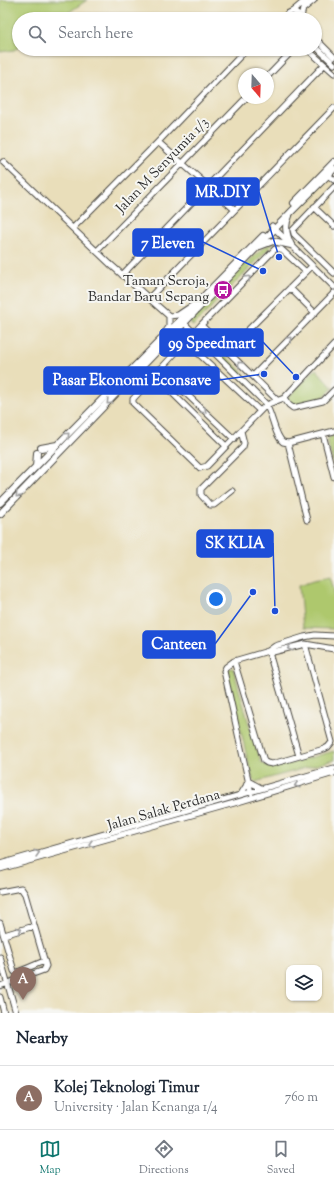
<!DOCTYPE html>
<meta charset="utf-8">
<style>
body{margin:0;font-family:"Sorts Mill Goudy",serif;background:#f2f2f3;color:#1f2937}
.controls{position:absolute;right:12px;bottom:12px;display:grid;overflow:hidden;border-radius:8px;box-shadow:0 1px 3px #0004}
.controls button{width:36px;height:36px;display:grid;place-items:center;padding:0;border:0;border-bottom:1px solid #e0e1e3;background:#fff;color:#1f2937;font:20px sans-serif}
.compass{position:absolute;left:238px;top:68px;width:36px;height:36px;border-radius:50%;background:#fff;box-shadow:0 1px 3px #0004;rotate:161deg}
.you{position:absolute;left:216px;top:599px;width:14px;height:14px;margin:-10px;border:3px solid #fff;border-radius:50%;background:#1a73e8;box-shadow:0 0 0 6px #1a73e833}
.badge{display:grid;place-items:center;width:26px;height:26px;border-radius:50%;background:#0f766e;color:#fff;font-size:13px;font-weight:700}
.pin{position:absolute;translate:-50% -33px;filter:drop-shadow(0 1px 2px #0008)}
.pin::after{content:'';position:absolute;top:21px;width:14px;height:12px;background:inherit;clip-path:polygon(0 0,100% 0,50% 100%)}
.list{margin:0;padding:0;list-style:none}
h2{display:flex;justify-content:space-between;align-items:center;height:52px;margin:0;padding:0 16px;font-size:17px}
h2 small{font-size:13px;font-weight:400;color:#747a83}
.list li{display:grid;grid-template-columns:26px 1fr auto;gap:12px;align-items:center;box-sizing:border-box;height:64px;padding:0 16px;border-top:1px solid #e0e1e3}
.list b{display:block;font-size:15px;white-space:nowrap}
.list p{margin:0;font-size:13px;white-space:nowrap;color:#747a83}
.list em{font-size:13px;font-style:normal;color:#747a83}
.icon{flex:none;width:22px;height:22px;fill:none;stroke:currentColor;stroke-width:2;stroke-linecap:round;stroke-linejoin:round}
.map{position:relative;flex:none;width:334px;height:1013px;overflow:hidden}
.search{position:absolute;background:#fff;box-shadow:0 1px 3px #0004;left:12px;right:12px;top:12px;height:44px;display:flex;align-items:center;gap:10px;box-sizing:border-box;padding:0 14px;border-radius:22px;color:#747a83;font-size:15px}
.sheet{height:116px;background:#fff}
nav{display:flex;justify-content:space-around;align-items:center;box-sizing:border-box;height:56px;border-top:1px solid #e0e1e3;background:#fff;font-size:11px;color:#747a83}
nav a{display:grid;justify-items:center;gap:2px}
nav .on{color:#0f766e}
.map>svg:first-child{display:block}
</style>
<div class="map">
<svg width="334" height="1013" viewBox="0 0 334 1013">
<rect width="100%" height="100%" fill="#f6f6f2"/>
<filter id="ink" filterUnits="userSpaceOnUse"><feTurbulence type="fractalNoise" baseFrequency=".025" numOctaves="2"/><feDisplacementMap in="SourceGraphic" scale="8" xChannelSelector="R" yChannelSelector="G"/><feConvolveMatrix kernelMatrix="1 2 1 2 8 2 1 2 1" color-interpolation-filters="sRGB"/></filter>
<filter id="wash" filterUnits="userSpaceOnUse"><feTurbulence type="fractalNoise" baseFrequency=".012" numOctaves="4" result="noise"/><feDisplacementMap in="SourceGraphic" scale="16" xChannelSelector="R" yChannelSelector="G"/><feGaussianBlur stdDeviation="0.9" result="paint"/><feColorMatrix in="noise" values="0 0 0 0 0 0 0 0 0 0 0 0 0 0 0 0 0 1.4 0 .05"/><feComposite in="paint" operator="in"/></filter>
<g filter="url(#wash)">
<rect width="100%" height="100%" fill="#e9deba"/>
<path fill="#aec86d" stroke="#6c7a4c" d="M0,0H87L59,19H19V47L14,50L0,52Z
M274,243L193,326L192,325L190,320L217,292L222,294L226,290L224,285L243,265L246,264L264,247Z
M201,332L245,375V376L242,377L199,333Z
M316,369L333,388L321,399L296,405H292L286,399Z
M334,435V467L327,440L331,436Z
M330,577L334,589V629L303,628L299,585L314,580Z
M231,668H233L253,738L261,762L267,766H281L334,751V760L255,782L253,780C243,745 237,709 227,674L228,670Z"/>
</g>
<g filter="url(#ink)">
<g fill="none" stroke-linecap="round" stroke-linejoin="round">
<defs>
<path id="minor" d="M293,11L306,0
M301,17L303,9L314,0
M276,19L285,16
M284,19L287,14L293,11L303,19
M315,38L334,57
M315,46L334,64
M307,49L334,73
M268,76L294,49
M158,142L234,209
M3,162L110,264L169,316L178,315L193,305
M328,175L334,180
M334,187L293,230L294,234L334,273
M314,207L334,226
M272,226L334,287
M73,228L158,142L247,49
M97,251L246,98
M306,272L281,249H275L201,325L133,399V403L200,468L207,466L266,405L284,398L334,345
M122,275L324,65
M290,288L315,313
M149,298L334,108
M182,321L265,403C273,414 274,435 283,442L288,443L334,431
M201,325L277,400
M164,334L169,327V316
M186,342L260,411
M227,351L312,266
M160,369L234,439
M155,376L226,446
M253,376L334,293
M284,398L289,405L293,408L323,401L334,390
M323,434L334,477
M288,443L307,520
M232,491L214,505H210L201,495V489L243,447L244,443L241,431
M268,651L270,656L299,756
M268,651L273,652L305,644L334,649
M234,661L264,761L267,763L272,764L324,749L328,747L332,742L305,644
M251,793L224,671L226,667L234,661L268,651L275,646L304,637L315,635L334,636
M241,794L246,786L248,781L261,788
M0,864L334,768
M0,869L238,802L334,773
M0,892L21,888L25,894L46,966L44,970L0,986
M0,923L14,971L16,973L44,961
M4,935L34,926
M0,957L16,1013
M0,997L4,1013"/>
<path id="major" d="M294,203L334,162
M289,216C284,225 286,235 291,245
M260,246L273,241L291,245
M41,448L57,445
M36,467L37,453
M0,503L263,236
M0,514L292,211L334,169"/>
</defs>
<use href="#minor" stroke="#484640" stroke-width="7"/>
<use href="#major" stroke="#484640" stroke-width="8"/>
<use href="#minor" stroke="#fff" stroke-width="5"/>
<use href="#major" stroke="#fff" stroke-width="6"/>
</g>
<defs><path id="oneway-chevron" d="M-2-3.5L2.5 0L-2 3.5" fill="none" stroke-width="1.6" stroke-linecap="round" stroke-linejoin="round"/></defs>
<g stroke="#a0a0a0">
<use href="#oneway-chevron" transform="translate(248 278) rotate(-45)"/>
<use href="#oneway-chevron" transform="translate(290 339) rotate(-46)"/>
<use href="#oneway-chevron" transform="translate(240 364) rotate(-135)"/>
<use href="#oneway-chevron" transform="translate(109 402) rotate(134)"/>
<use href="#oneway-chevron" transform="translate(204 411) rotate(43)"/>
<use href="#oneway-chevron" transform="translate(67 435) rotate(-46)"/>
<use href="#oneway-chevron" transform="translate(18 495) rotate(134)"/>
<use href="#oneway-chevron" transform="translate(290 648) rotate(165)"/>
<use href="#oneway-chevron" transform="translate(297 785) rotate(163)"/>
<use href="#oneway-chevron" transform="translate(91 844) rotate(164)"/>
<use href="#oneway-chevron" transform="translate(37 853) rotate(-16)"/>
<use href="#oneway-chevron" transform="translate(19 930) rotate(-17)"/>
</g>
</g>
<defs>
<symbol id="bus-disc" viewBox="-11 -11 22 22"><circle r="9.5" fill="#b5179e" stroke="#f6f6f2"/><path d="M-5-6H5V4H4V6H2V4H-2V6H-4V4H-5ZM-3.5-4V0h7V-4ZM-3.5 1.2v1.5H-2V1.2ZM2 1.2v1.5H3.5V1.2Z" fill="#fff"/></symbol>
</defs>
<g fill-rule="evenodd">
<use href="#bus-disc" x="212" y="279" width="22" height="22"/>
</g>
<g text-anchor="middle" dominant-baseline="central" stroke-width="4" stroke-linejoin="round" paint-order="stroke">
<g font-size="14" fill="#2b2b2b" stroke="#f6f6f2">
<text transform="translate(163 166) rotate(-46)">Jalan M Senyumia 1/3</text>
<text transform="translate(164 811) rotate(-16)">Jalan Salak Perdana</text>
</g>
<g font-size="14" fill="#2b2b2b" stroke="#f6f6f2" text-anchor="end">
<text x="209" y="282">Taman Seroja,<tspan x="209" dy="16">Bandar Baru Sepang</tspan></text>
</g>
</g>
<path fill="none" stroke="#1d4ed8" stroke-width="1.5" d="M279 257L259 192M263 271L203 242M296 377L263 342M264 374L219 380M275 611L273 543M253 592L215 644"/>
<g fill="#1d4ed8" stroke="#f6f6f2" stroke-width="1.5">
<circle cx="279" cy="257" r="4"/>
<circle cx="263" cy="271" r="4"/>
<circle cx="296" cy="377" r="4"/>
<circle cx="264" cy="374" r="4"/>
<circle cx="275" cy="611" r="4"/>
<circle cx="253" cy="592" r="4"/>
</g>
<g fill="#1d4ed8" stroke="#1d4ed8" stroke-width="1.5">
<rect x="187" y="178" width="72" height="27" rx="4"/>
<rect x="133" y="229" width="70" height="27" rx="4"/>
<rect x="160" y="329" width="103" height="27" rx="4"/>
<rect x="44" y="367" width="175" height="27" rx="4"/>
<rect x="197" y="530" width="76" height="27" rx="4"/>
<rect x="143" y="631" width="72" height="27" rx="4"/>
</g>
<g font-size="15" text-anchor="middle" font-weight="bold" fill="#fff">
<text x="223" y="197">MR.DIY</text>
<text x="168" y="248">7 Eleven</text>
<text x="212" y="348">99 Speedmart</text>
<text x="132" y="385">Pasar Ekonomi Econsave</text>
<text x="235" y="548">SK KLIA</text>
<text x="179" y="649">Canteen</text>
</g>
</svg>
<div class="controls">
<button><svg class="icon" aria-label="layers" viewBox="0 0 24 24"><path d="M12 4l9 5-9 5-9-5zM3 14l9 5 9-5"/></svg></button>
</div>
<svg class="compass" viewBox="-18 -18 36 36"><path d="M0-13l5 13h-10z" fill="#e53935"/><path d="M0 13l5-13h-10z" fill="#747a83"/></svg>
<div class="you"></div>
<div class="pin badge" style="left:23px;top:1000px;background:#8d6e63">A</div>
<div class="search"><svg class="icon" aria-label="search" viewBox="0 0 24 24"><circle cx="10" cy="10" r="6"/><path d="M15 15l6 6"/></svg>Search here</div>
</div>
<section class="sheet">
<h2>Nearby<small></small></h2>
<ul class="list">
<li><span class="badge" style="background:#8d6e63">A</span><div><b>Kolej Teknologi Timur</b><p>University · Jalan Kenanga 1/4</p></div><em>760 m</em></li>
</ul>
</section>
<nav>
<a class="on"><svg class="icon" aria-label="map" viewBox="0 0 24 24"><path d="M3 6l6-2 6 2 6-2v14l-6 2-6-2-6 2zM9 4v14M15 6v14"/></svg>Map</a>
<a><svg class="icon" aria-label="directions" viewBox="0 0 24 24"><path d="M12 3l9 9-9 9-9-9zM9 14v-3h6M13 9l2 2-2 2"/></svg>Directions</a>
<a><svg class="icon" aria-label="saved" viewBox="0 0 24 24"><path d="M7 4h10v16l-5-4-5 4z"/></svg>Saved</a>
</nav>
